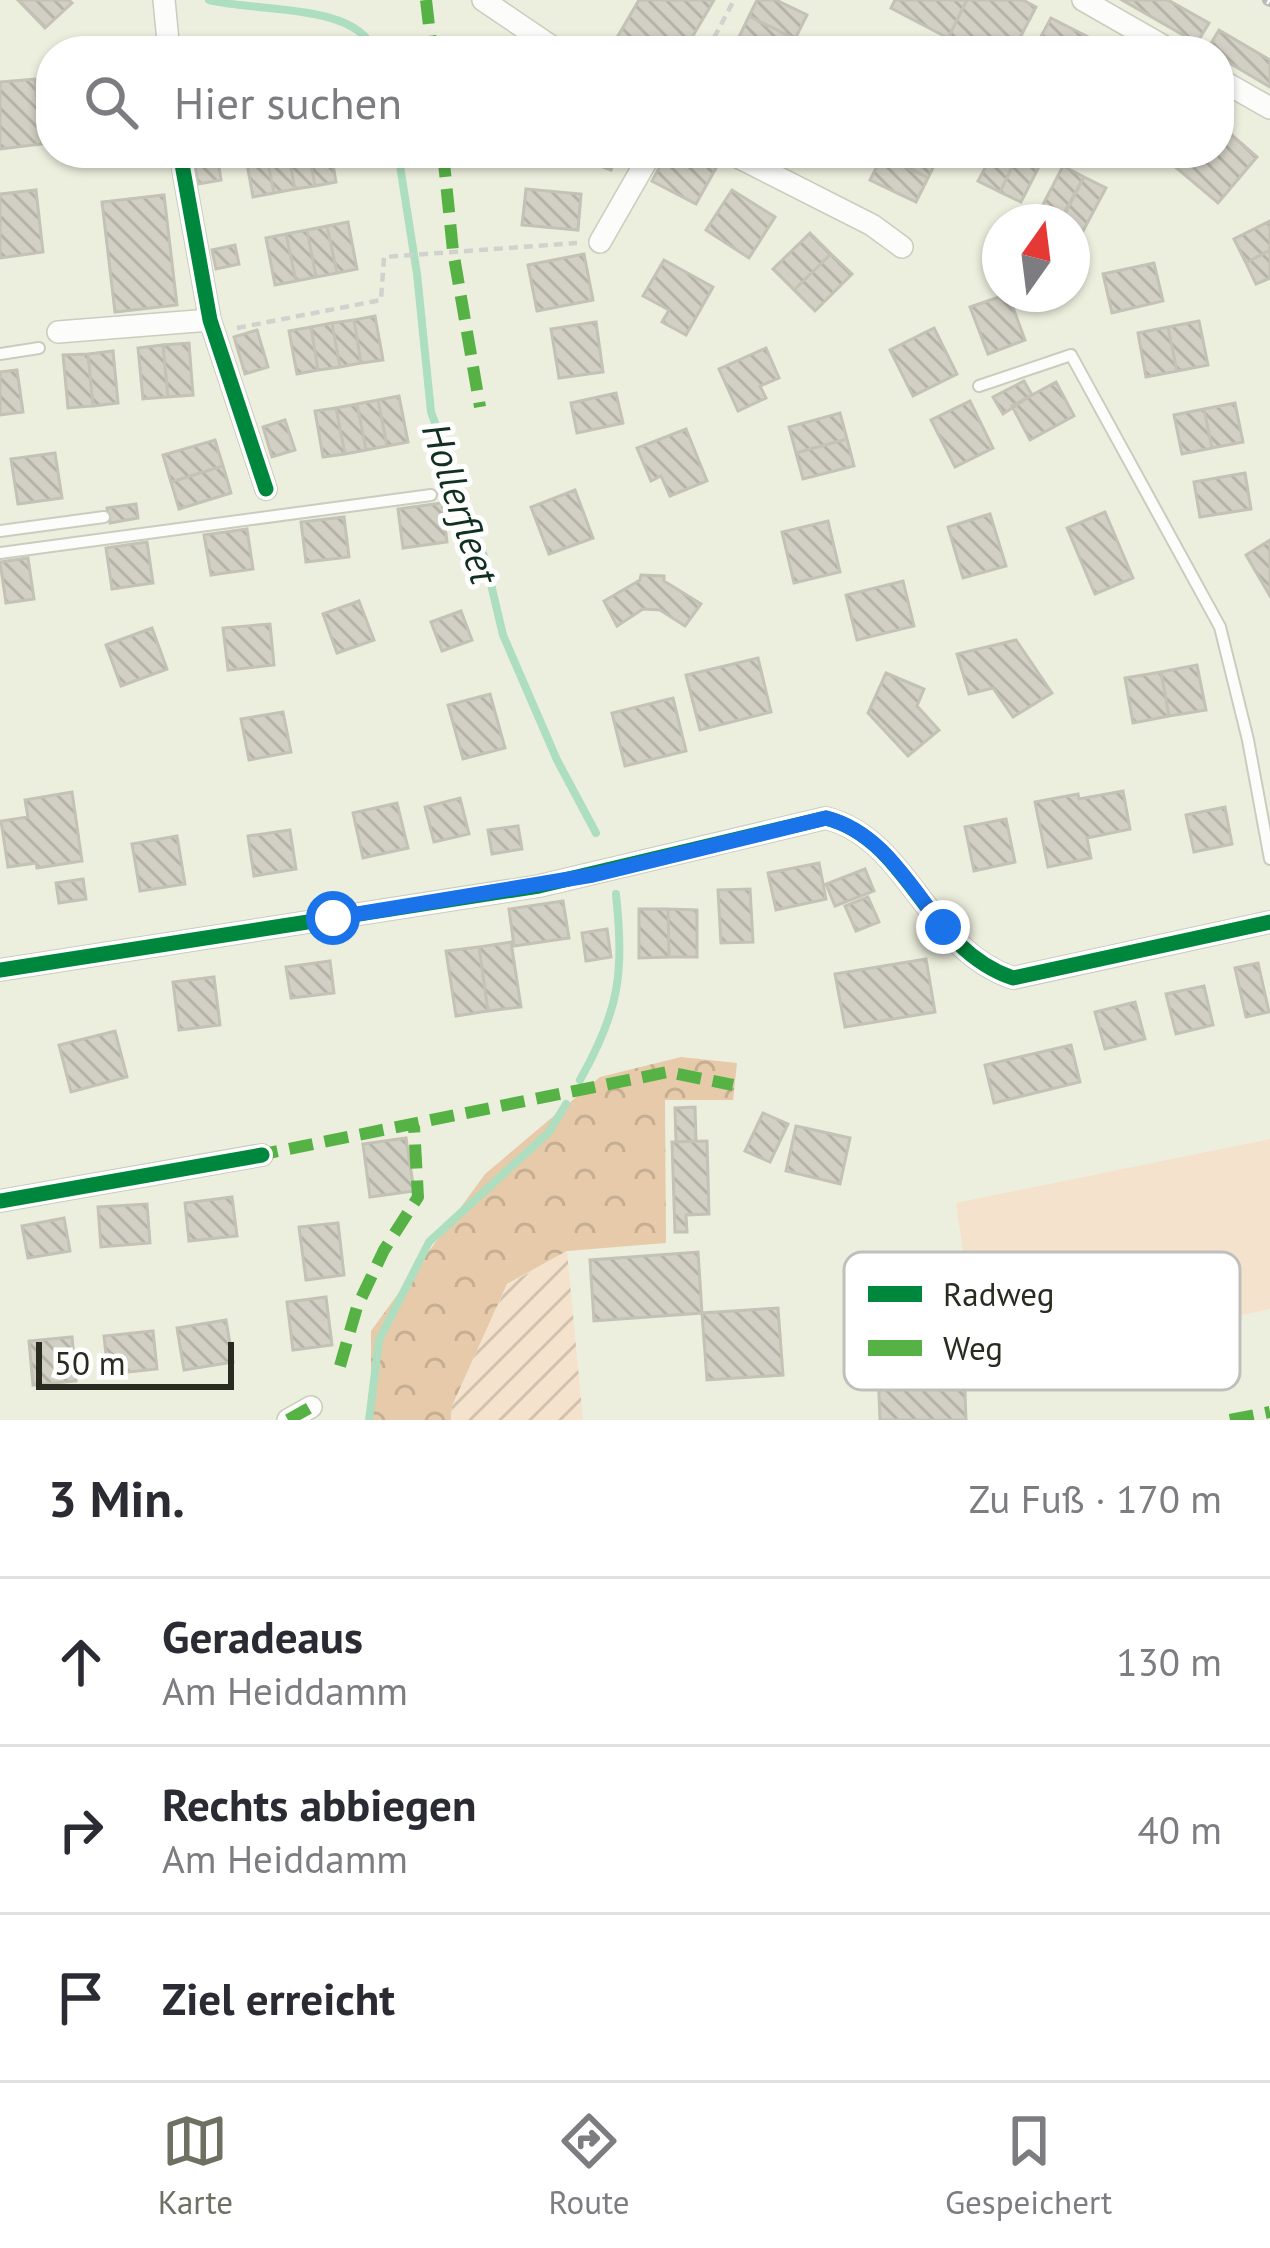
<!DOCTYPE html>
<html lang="de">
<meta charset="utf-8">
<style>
body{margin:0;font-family:"PT Sans",sans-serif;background:#f7f7f7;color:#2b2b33}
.compass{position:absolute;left:982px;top:204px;width:108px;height:108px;border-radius:50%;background:#fff;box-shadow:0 3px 9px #0004;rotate:14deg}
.scale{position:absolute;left:36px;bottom:30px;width:198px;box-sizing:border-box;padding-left:12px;border:6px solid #2a2b20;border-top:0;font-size:33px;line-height:42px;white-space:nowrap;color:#2a2b20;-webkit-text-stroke:9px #fff;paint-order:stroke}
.stop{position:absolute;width:36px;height:36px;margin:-27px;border:9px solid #1a73e8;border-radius:50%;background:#fff}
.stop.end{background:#1a73e8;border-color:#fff;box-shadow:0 3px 12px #0008}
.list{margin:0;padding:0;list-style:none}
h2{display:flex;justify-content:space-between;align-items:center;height:156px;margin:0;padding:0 48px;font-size:51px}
h2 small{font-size:39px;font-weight:400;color:#7c7c81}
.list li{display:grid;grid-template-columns:78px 1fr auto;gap:36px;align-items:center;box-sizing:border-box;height:168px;padding:0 48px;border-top:3px solid #e1e1e2}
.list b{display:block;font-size:45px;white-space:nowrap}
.list p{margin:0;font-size:39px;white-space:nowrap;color:#7c7c81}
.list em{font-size:39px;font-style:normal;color:#7c7c81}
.icon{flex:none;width:66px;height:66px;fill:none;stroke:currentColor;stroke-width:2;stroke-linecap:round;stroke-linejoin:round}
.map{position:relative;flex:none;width:1270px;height:1420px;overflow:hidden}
.search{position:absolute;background:#fff;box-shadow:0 3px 9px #0004;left:36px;right:36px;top:36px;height:132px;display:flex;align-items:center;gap:30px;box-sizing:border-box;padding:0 42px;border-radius:48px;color:#7c7c81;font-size:45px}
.sheet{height:660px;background:#fff}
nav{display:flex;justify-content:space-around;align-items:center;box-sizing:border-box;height:168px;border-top:3px solid #e1e1e2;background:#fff;font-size:33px;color:#7c7c81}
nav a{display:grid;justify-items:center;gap:6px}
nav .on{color:#6e7062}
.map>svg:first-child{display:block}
</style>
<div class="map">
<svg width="1270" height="1420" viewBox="0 0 1270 1420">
<defs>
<pattern id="forest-crowns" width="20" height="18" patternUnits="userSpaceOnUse" patternTransform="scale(3)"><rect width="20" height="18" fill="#e6caaa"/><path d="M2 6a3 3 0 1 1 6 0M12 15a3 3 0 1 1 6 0" fill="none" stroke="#c5ae92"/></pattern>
<pattern id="garden-furrows" width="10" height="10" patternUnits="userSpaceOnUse" patternTransform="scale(3)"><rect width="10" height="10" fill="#f4e2cc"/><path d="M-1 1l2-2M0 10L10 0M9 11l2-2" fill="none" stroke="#d1c2af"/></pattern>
<pattern id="building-back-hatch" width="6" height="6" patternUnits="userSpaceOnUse" patternTransform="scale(3)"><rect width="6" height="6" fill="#d2d0c4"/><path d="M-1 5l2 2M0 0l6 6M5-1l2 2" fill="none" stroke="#b4b3a8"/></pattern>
</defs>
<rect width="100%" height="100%" fill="#edefde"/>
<path fill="#f4e2cc" d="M1270,1139V1309L1091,1348L1075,1265L968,1285L956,1203Z"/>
<path fill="url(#forest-crowns)" d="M681,1057L737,1063L733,1100H665L666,1243L567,1251L507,1284L452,1406L451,1420H371V1331L485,1174L600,1077Z"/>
<path fill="url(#garden-furrows)" d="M567,1251L583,1420H451L452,1406L507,1285Z"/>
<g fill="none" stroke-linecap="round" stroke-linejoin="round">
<path stroke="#addebf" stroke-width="8" d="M209,0C251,12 357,2 374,51
M398,153L417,274L431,412L485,559L503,635L557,760L596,833
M580,1080C620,1009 624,974 616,894
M369,1420L379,1340L429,1242L549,1132L566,1104"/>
</g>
<path fill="url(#building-back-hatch)" stroke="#c4c2b5" stroke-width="3" d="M18,0H69L72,3L45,28Z
M639,0H714L684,51H620L612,46Z
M757,0H776L807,15L795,39L749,16Z
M895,0H967L948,38L891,8Z
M967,0H1023L1036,7L1013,51H974L948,38Z
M1122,0H1168L1209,23L1197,43Z
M749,16L795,39L789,51H767L739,37Z
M1051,18L1106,46L1103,51H1033Z
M1219,30L1270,60V87L1219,57V51L1207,50Z
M35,79L42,144L0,149V82Z
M1219,124L1257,157L1218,203L1172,164L1182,153H1219Z
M95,153H158V157L97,165Z
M245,153H266L274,193L253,197Z
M266,153H288L295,189L274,193Z
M288,153H309L315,186L295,189Z
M309,153H331L336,182L315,186Z
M566,153H617L611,170Z
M667,153H687L716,168L696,204L652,181Z
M884,153H938L940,154L928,178Z
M993,153H1019L1000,192L978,181Z
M1019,153L1044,157L1021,202L1000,192Z
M882,156L928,178L916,202L870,180Z
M218,161L221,180L198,184L195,165Z
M1063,166L1084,177L1059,222L1039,212Z
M1084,177L1106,188L1082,233L1072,228V222H1061Z
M526,189L581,194L578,230L522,225Z
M36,190L43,252L0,258V194Z
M732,190L775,217L749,258L706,230Z
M164,195L177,305L115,312L102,202Z
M1270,221V250L1246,263L1234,239Z
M348,222L357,269L337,273L327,226Z
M327,226L337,273L316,277L307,230Z
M307,230L316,277L296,281L286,234Z
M810,233L831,254L794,290L773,269Z
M286,234L296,281L275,285L266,238Z
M235,245L239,264L216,269L212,250Z
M1270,250V278L1256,284L1246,263Z
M584,254L593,300L537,311L528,265Z
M831,254L852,274L815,311L794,290Z
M664,260L713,287L686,335L662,322L669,310L643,296Z
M1154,263L1163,301L1112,313L1103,274Z
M1008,294L1025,340L988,354L970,307Z
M375,316L383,360L361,363L354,320Z
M354,320L361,363L340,367L332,323Z
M1199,321L1208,365L1177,371L1168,327Z
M596,322L603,372L559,378L551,329Z
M332,323L340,367L318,370L311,327Z
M311,327L318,370L297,374L289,331Z
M1168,327L1177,371L1146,377L1138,333Z
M934,328L957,374L913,396L890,350Z
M257,330L268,367L245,374L234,337Z
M189,343L193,395L168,397L163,345Z
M163,345L168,397L143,399L138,348Z
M766,348L779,378L760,386L766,398L738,411L719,369Z
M113,351L118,403L93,406L88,354Z
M88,354L93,406L68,408L63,355Z
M17,370L23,412L0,415V372Z
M1024,381L1032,395L1003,414L993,397Z
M1056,382L1074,416L1030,440L1012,406Z
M616,393L623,423L577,433L571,403Z
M399,396L408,442L387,446L378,400Z
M378,400L387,446L366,450L357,404Z
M970,401L993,448L955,467L931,420Z
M1235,403L1243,442L1212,448L1204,409Z
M357,404L366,450L345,454L336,408Z
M336,408L345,454L323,457L315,411Z
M1204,409L1212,448L1182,454L1174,415Z
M840,413L847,439L796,453L789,427Z
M285,420L295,450L272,457L263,427Z
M686,429L707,481L670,496L661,476L651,481L637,448Z
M847,439L854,466L803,479L796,453Z
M215,440L223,466L171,482L163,455Z
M55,453L62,498L18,504L11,459Z
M223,466L231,493L179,509L171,482Z
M1245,473L1251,509L1200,517L1194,482Z
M575,490L593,538L549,554L531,507Z
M442,503L447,542L403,548L398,509Z
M136,504L138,518L110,523L107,508Z
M1105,512L1133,578L1095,594L1067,528Z
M990,514L1006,566L963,578L948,527Z
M344,517L349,557L306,562L301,522Z
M828,521L840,572L794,583L782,532Z
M247,529L253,569L211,575L204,535Z
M1270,540V596L1246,555Z
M147,542L153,583L112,589L106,548Z
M28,558L34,599L6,603L0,562Z
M641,575L664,576V581L701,604L685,626L660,610L643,609L617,626L604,601L640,580Z
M903,581L914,626L857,640L846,595Z
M359,601L374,640L337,653L323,614Z
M461,611L472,640L442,651L431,622Z
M270,624L274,665L228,670L223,628Z
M152,628L167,669L121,686L106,645Z
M1016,640L1052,693L1013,717L993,688L969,694L957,654Z
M758,658L771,712L700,730L686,675Z
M1197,665L1206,710L1169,716L1161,672Z
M1161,672L1169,716L1133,723L1125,678Z
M886,673L924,689L917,706L939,730L908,756L868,713Z
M490,694L505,748L463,759L448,705Z
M673,698L686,751L625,766L612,713Z
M283,712L291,752L249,760L241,719Z
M1123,791L1130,829L1087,838L1091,858L1048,867L1035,802L1078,794L1079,799Z
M72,792L82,861L37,868L36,863L8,867L1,821L28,817L25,800Z
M460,798L469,834L434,842L425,807Z
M397,803L408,848L363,858L353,813Z
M1225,807L1232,844L1194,852L1186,815Z
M1006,819L1015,862L974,871L965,827Z
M518,826L522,849L492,854L488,830Z
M290,830L296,869L254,876L248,836Z
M177,836L185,884L140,891L132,844Z
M819,863L826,899L776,910L768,873Z
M865,869L874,891L835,906L826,884Z
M83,879L86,899L59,903L56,883Z
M750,889L753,942L721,943L718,890Z
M868,897L879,922L856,931L845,906Z
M563,901L569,938L514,946L509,909Z
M639,909H668L669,957L639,958Z
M668,909L697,910V957H669Z
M607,929L611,957L586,961L582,933Z
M511,942L521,1007L488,1011L479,947Z
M479,947L488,1011L456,1016L446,951Z
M926,959L935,1012L845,1027L835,974Z
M330,961L334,993L291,998L286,967Z
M1258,963L1269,1012L1246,1017L1235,968Z
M214,977L220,1025L179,1030L173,982Z
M1204,986L1213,1025L1176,1034L1166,994Z
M1135,1002L1145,1039L1105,1049L1095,1012Z
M115,1031L127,1077L71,1092L59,1045Z
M1071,1045L1080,1082L994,1103L985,1065Z
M695,1107L696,1141L676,1142L675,1108Z
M763,1113L788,1124L770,1162L745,1151Z
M796,1126L850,1138L840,1184L786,1171Z
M406,1138L414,1191L370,1197L363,1144Z
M707,1141L709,1214L686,1215L687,1232H675L672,1142Z
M232,1197L237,1236L189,1241L185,1203Z
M147,1204L150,1243L101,1247L98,1207Z
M64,1218L70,1251L28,1258L22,1226Z
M338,1223L344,1275L306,1280L299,1227Z
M698,1252L702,1313L594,1321L590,1260Z
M326,1297L332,1345L293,1350L287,1302Z
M778,1308L783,1375L707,1380L702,1313Z
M962,1314L966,1420H880L876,1317Z
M226,1320L233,1362L184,1370L177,1328Z
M153,1331L157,1369L108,1374L104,1336Z
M72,1337L76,1381L33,1385L29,1341Z"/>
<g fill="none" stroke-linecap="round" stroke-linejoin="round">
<defs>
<path id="service" d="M0,354L39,348
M979,386L1071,355L1220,627L1248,740L1270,859
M0,531L104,517
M0,553L431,495"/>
<path id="minor" d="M164,0L169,51
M483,0L558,51
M1083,0L1172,51
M1219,79L1270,108
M180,153L210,320L266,489
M730,153L872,225L902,247
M600,242L651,153
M58,332L210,320
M0,970L539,886L826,818C910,840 925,948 1013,978L1270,922
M0,1201L262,1155
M288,1420L311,1407"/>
</defs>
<use href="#service" stroke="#caccbe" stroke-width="14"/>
<use href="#minor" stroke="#caccbe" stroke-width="24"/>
<path stroke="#d1d1cd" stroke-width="4.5" stroke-dasharray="9 6" stroke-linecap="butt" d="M707,51L734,0
M237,328L381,300L384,257L577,243"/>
<use href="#service" stroke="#fcfdfa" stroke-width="10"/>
<use href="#minor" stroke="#fcfdfa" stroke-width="21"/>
<defs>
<path id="rail" d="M1268,0L1270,1"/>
</defs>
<use href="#rail" stroke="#babab7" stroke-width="12"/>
<use href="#rail" stroke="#fff" stroke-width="8" stroke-dasharray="22" stroke-linecap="butt"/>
<path stroke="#56b245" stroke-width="12" stroke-dasharray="24 12" stroke-linecap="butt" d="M426,0L432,51
M443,153L453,251L480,407
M254,1156L668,1072L733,1085
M340,1366L357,1307L384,1250L418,1197L414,1126
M288,1420L311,1407
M1230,1420L1270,1412"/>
<defs>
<path id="cycleway" d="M180,153L210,320L266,489
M0,970L539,886L826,818C910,840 925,948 1013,978L1270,922
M0,1201L262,1155"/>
</defs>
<use href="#cycleway" stroke="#fff" stroke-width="22"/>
<use href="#cycleway" stroke="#00873e" stroke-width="15"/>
</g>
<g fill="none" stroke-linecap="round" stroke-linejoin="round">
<path stroke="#1a73e8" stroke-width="15" d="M333,918L593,875L826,818C881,832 909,885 943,927"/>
</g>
<g text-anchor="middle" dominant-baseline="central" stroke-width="10" stroke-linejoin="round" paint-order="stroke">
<g font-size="39" font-style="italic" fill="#113021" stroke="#fff">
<text transform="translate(461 503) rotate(72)">Hollerfleet</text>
</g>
</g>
<rect x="844" y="1252" width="396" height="138" rx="18" fill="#fff" stroke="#bfbfbc" stroke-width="3"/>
<rect x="868" y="1286" width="54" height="16" fill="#00873e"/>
<rect x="868" y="1340" width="54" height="16" fill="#56b245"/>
<g font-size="33" fill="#2a2b20">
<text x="943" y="1306">Radweg</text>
<text x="943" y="1360">Weg</text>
</g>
</svg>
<svg class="compass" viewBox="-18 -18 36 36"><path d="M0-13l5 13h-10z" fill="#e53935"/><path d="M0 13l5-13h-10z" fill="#7c7c81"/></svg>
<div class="scale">50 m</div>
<div class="stop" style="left:333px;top:918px"></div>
<div class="stop end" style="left:943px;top:927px"></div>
<div class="search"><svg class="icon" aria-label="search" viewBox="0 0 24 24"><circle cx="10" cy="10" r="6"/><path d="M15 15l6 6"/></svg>Hier suchen</div>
</div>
<section class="sheet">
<h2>3 Min.<small>Zu Fuß · 170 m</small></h2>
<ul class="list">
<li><svg class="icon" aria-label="ahead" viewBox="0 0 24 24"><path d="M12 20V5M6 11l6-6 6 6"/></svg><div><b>Geradeaus</b><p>Am Heiddamm</p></div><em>130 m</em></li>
<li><svg class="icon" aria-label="right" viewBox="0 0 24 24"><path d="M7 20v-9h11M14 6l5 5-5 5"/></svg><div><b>Rechts abbiegen</b><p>Am Heiddamm</p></div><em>40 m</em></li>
<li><svg class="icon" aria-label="arrive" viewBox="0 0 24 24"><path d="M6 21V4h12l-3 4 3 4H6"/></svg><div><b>Ziel erreicht</b></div></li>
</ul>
</section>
<nav>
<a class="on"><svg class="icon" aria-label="map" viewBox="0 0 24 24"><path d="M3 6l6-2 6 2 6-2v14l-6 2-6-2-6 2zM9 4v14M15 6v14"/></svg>Karte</a>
<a><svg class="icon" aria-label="directions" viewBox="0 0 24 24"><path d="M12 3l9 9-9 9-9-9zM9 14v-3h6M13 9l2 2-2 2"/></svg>Route</a>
<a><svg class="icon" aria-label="saved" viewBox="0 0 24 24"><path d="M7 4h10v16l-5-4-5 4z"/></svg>Gespeichert</a>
</nav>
